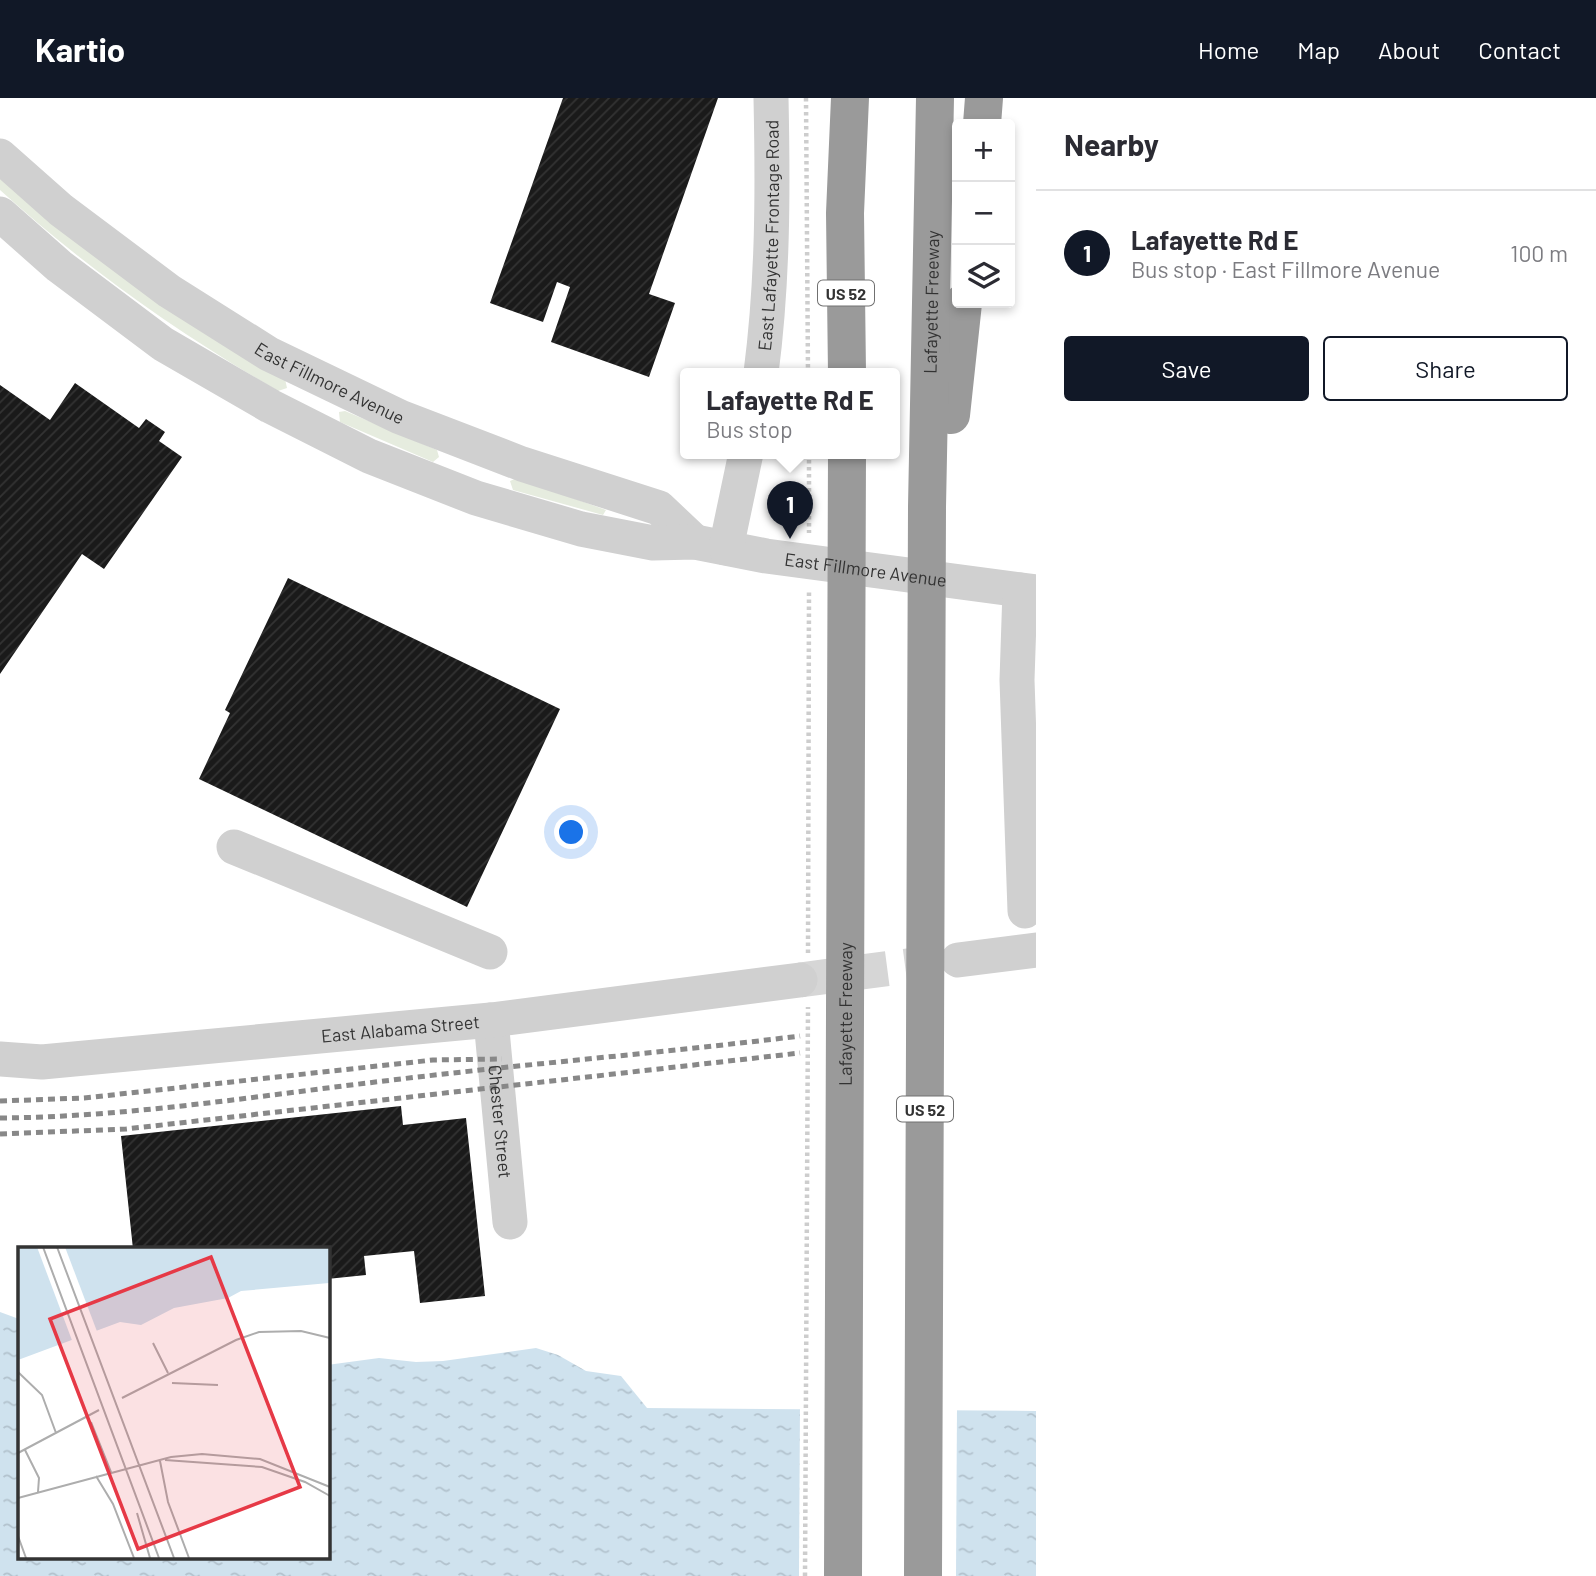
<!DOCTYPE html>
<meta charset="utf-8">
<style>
body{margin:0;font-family:Barlow,sans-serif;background:#f7f7f7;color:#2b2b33}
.controls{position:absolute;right:21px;top:21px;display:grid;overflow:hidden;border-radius:7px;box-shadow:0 4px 10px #0003}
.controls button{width:63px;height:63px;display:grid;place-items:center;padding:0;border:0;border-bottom:2px solid #e1e1e2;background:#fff;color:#2b2b33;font:35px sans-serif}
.you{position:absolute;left:572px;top:735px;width:24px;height:24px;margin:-18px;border:5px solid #fff;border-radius:50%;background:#1a73e8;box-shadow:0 0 0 10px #1a73e833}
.badge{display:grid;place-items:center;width:46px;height:46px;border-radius:50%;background:#111827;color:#fff;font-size:23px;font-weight:700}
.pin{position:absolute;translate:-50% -58px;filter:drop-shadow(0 2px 4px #0008)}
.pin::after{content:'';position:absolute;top:37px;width:24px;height:21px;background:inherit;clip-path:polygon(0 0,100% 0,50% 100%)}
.popup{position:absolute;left:680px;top:270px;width:220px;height:91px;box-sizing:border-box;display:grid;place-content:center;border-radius:7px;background:#fff;filter:drop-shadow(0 2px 5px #0005);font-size:23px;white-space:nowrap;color:#7c7c81}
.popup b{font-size:26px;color:#2b2b33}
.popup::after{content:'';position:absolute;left:50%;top:100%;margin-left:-14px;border:14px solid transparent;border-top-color:#fff}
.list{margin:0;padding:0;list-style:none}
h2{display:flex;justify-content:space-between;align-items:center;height:91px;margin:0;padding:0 28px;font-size:30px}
h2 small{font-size:23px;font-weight:400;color:#7c7c81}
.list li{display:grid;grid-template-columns:46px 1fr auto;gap:21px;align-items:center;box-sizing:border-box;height:126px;padding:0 28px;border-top:2px solid #e1e1e2}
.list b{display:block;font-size:26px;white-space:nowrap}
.list p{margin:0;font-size:23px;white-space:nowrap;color:#7c7c81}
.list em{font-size:23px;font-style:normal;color:#7c7c81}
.actions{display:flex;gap:14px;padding:21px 28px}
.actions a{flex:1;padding:16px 0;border:2px solid #111827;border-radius:7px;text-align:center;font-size:24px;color:#111827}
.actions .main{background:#111827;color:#fff}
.icon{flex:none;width:38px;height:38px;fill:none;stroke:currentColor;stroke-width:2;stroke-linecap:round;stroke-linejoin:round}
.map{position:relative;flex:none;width:1036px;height:1478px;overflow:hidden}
header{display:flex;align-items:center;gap:42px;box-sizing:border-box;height:98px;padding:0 35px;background:#111827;color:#fff}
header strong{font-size:33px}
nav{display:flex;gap:38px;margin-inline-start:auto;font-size:24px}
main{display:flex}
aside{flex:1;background:#fff}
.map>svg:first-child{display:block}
</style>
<header>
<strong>Kartio</strong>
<nav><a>Home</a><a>Map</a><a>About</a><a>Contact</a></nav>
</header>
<main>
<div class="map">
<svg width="1036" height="1478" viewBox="0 0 1036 1478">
<defs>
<pattern id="water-ripples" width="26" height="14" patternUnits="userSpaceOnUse" patternTransform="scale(1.75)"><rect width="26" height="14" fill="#cfe2ee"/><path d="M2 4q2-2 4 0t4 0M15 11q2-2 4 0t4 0" fill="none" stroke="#b2c2cd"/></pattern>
<pattern id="building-hatch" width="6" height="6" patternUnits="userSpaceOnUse" patternTransform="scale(1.75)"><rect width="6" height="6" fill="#1a1a1a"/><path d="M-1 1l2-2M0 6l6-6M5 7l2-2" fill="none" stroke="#333"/></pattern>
</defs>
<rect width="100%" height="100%" fill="#fff"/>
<path fill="#e6ecdf" d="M0,75L285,281L287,290L278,293C178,235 86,170 0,92Z
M345,313L437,352L439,359L433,364L340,324L339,314Z
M517,380L606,412L603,417L513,392L510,383Z"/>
<path fill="url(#water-ripples)" d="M0,1214L19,1221V1459H327V1267L379,1260L416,1264L443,1263L536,1250L558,1257L586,1273L621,1278L647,1310L1036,1313V1478H0Z"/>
<path fill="#fff" d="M800,1307L957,1309L956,1478H799Z"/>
<path fill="url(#building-hatch)" d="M563,0H718L649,196L675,205L649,279L551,244L570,189L557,184L543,224L490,205Z
M75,285L139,330L146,321L165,334L159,343L182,359L104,471L82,456L0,576V287L50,322Z
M288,480L560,611L467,809L199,681L230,615L225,612Z
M401,1008L403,1027L466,1020L485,1198L420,1205L414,1153L364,1158L366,1177L327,1181V1151H133L121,1038Z"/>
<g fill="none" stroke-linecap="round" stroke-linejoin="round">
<path stroke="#d6d6d6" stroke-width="35" stroke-dasharray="35 18" stroke-linecap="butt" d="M800,882L953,862"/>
<path stroke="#cdcdcd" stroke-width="4.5" stroke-dasharray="3.5 3.5" stroke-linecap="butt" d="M806,0L808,275
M809,355V435
M808,855L809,493
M805,1478L808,909"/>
<g stroke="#d0d0d0" stroke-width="35">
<path id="s1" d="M0,58L61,112L169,193L269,256L400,319L522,366L659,410L695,444"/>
<path id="s2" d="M0,116L59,168L163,246L270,308L369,358L476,400L581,431L653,445L695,444L766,458L1036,494"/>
<path id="s3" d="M761,275C773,183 773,93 771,0"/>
<path d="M726,450L746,355"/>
<path d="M1020,492L1017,582L1025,813"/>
<path d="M234,749L490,854"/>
<path d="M958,862L1036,852"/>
<path id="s4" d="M491,922L510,1124"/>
<path id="s5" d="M0,961L42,964L491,922L800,882"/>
</g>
<g stroke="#9a9a9a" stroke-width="38">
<path d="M982,26L984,0"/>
<path d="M847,275L845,115L850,0"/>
<path d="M951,317L963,205"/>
<path id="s6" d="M843,1478L847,355"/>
<path id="s7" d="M923,1478L927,409L935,0"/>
</g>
<path stroke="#888" stroke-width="5" stroke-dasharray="7 5" stroke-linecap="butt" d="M0,1003L84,1000L433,962L502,961
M0,1020C128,1019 257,998 384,983C523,966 662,955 800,938
M0,1036L126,1031L800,955"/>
</g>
<g text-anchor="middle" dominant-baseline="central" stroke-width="7" stroke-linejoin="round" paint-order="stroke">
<g fill="#fff" stroke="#707070" stroke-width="2">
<rect x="818" y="182.5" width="56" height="25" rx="5"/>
<rect x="897" y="998.5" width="56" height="25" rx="5"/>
</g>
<g font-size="16" font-weight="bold" fill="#333">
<text x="846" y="195">US 52</text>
<text x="925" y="1011">US 52</text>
</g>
<g font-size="18" fill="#333" stroke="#fff">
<text stroke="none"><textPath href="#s3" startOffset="138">East Lafayette Frontage Road</textPath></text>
<text stroke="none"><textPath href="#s7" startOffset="1274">Lafayette Freeway</textPath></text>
<text stroke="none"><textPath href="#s1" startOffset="402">East Fillmore Avenue</textPath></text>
<text stroke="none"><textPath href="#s2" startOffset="956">East Fillmore Avenue</textPath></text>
<text stroke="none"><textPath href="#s6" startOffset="562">Lafayette Freeway</textPath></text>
<text stroke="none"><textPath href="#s5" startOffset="402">East Alabama Street</textPath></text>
<text stroke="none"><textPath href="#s4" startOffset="102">Chester Street</textPath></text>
</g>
</g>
<g transform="translate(18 1149)">
<rect width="312" height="312" fill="#fff"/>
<path d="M0,0H311V36L223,44L210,51L156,61L123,78L102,75L0,113Z" fill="#cfe2ee"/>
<path d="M19,0H47L80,87L55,96Z" fill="#fff"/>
<path fill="none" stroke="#adadad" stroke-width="2" d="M25,0L141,311M39,0L156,311M135,96L150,126M0,125L24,148L38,186M154,136L200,138M104,151L218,93L241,85L283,84L312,91M73,175L93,225M7,203L21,231L20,245M0,206L81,163M147,213L244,220L287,235L312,249M142,214L150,255L171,311M78,229L95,257L116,311M0,251L153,210L184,207L242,212L312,240M119,266L132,311M0,289L8,311"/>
<path fill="#e63946" fill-opacity="0.15" stroke="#e63946" stroke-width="3.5" d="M193,10L282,240L120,302L32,72Z"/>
<rect width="312" height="312" fill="none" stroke="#333" stroke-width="3.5"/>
</g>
</svg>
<div class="controls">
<button>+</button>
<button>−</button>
<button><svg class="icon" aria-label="layers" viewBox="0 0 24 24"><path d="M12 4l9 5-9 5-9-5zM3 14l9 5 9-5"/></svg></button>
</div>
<div class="you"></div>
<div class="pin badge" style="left:790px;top:441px">1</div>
<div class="popup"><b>Lafayette Rd E</b>Bus stop</div>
</div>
<aside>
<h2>Nearby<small></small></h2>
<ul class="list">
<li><span class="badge">1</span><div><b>Lafayette Rd E</b><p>Bus stop · East Fillmore Avenue</p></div><em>100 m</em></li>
</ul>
<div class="actions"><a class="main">Save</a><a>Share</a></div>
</aside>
</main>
